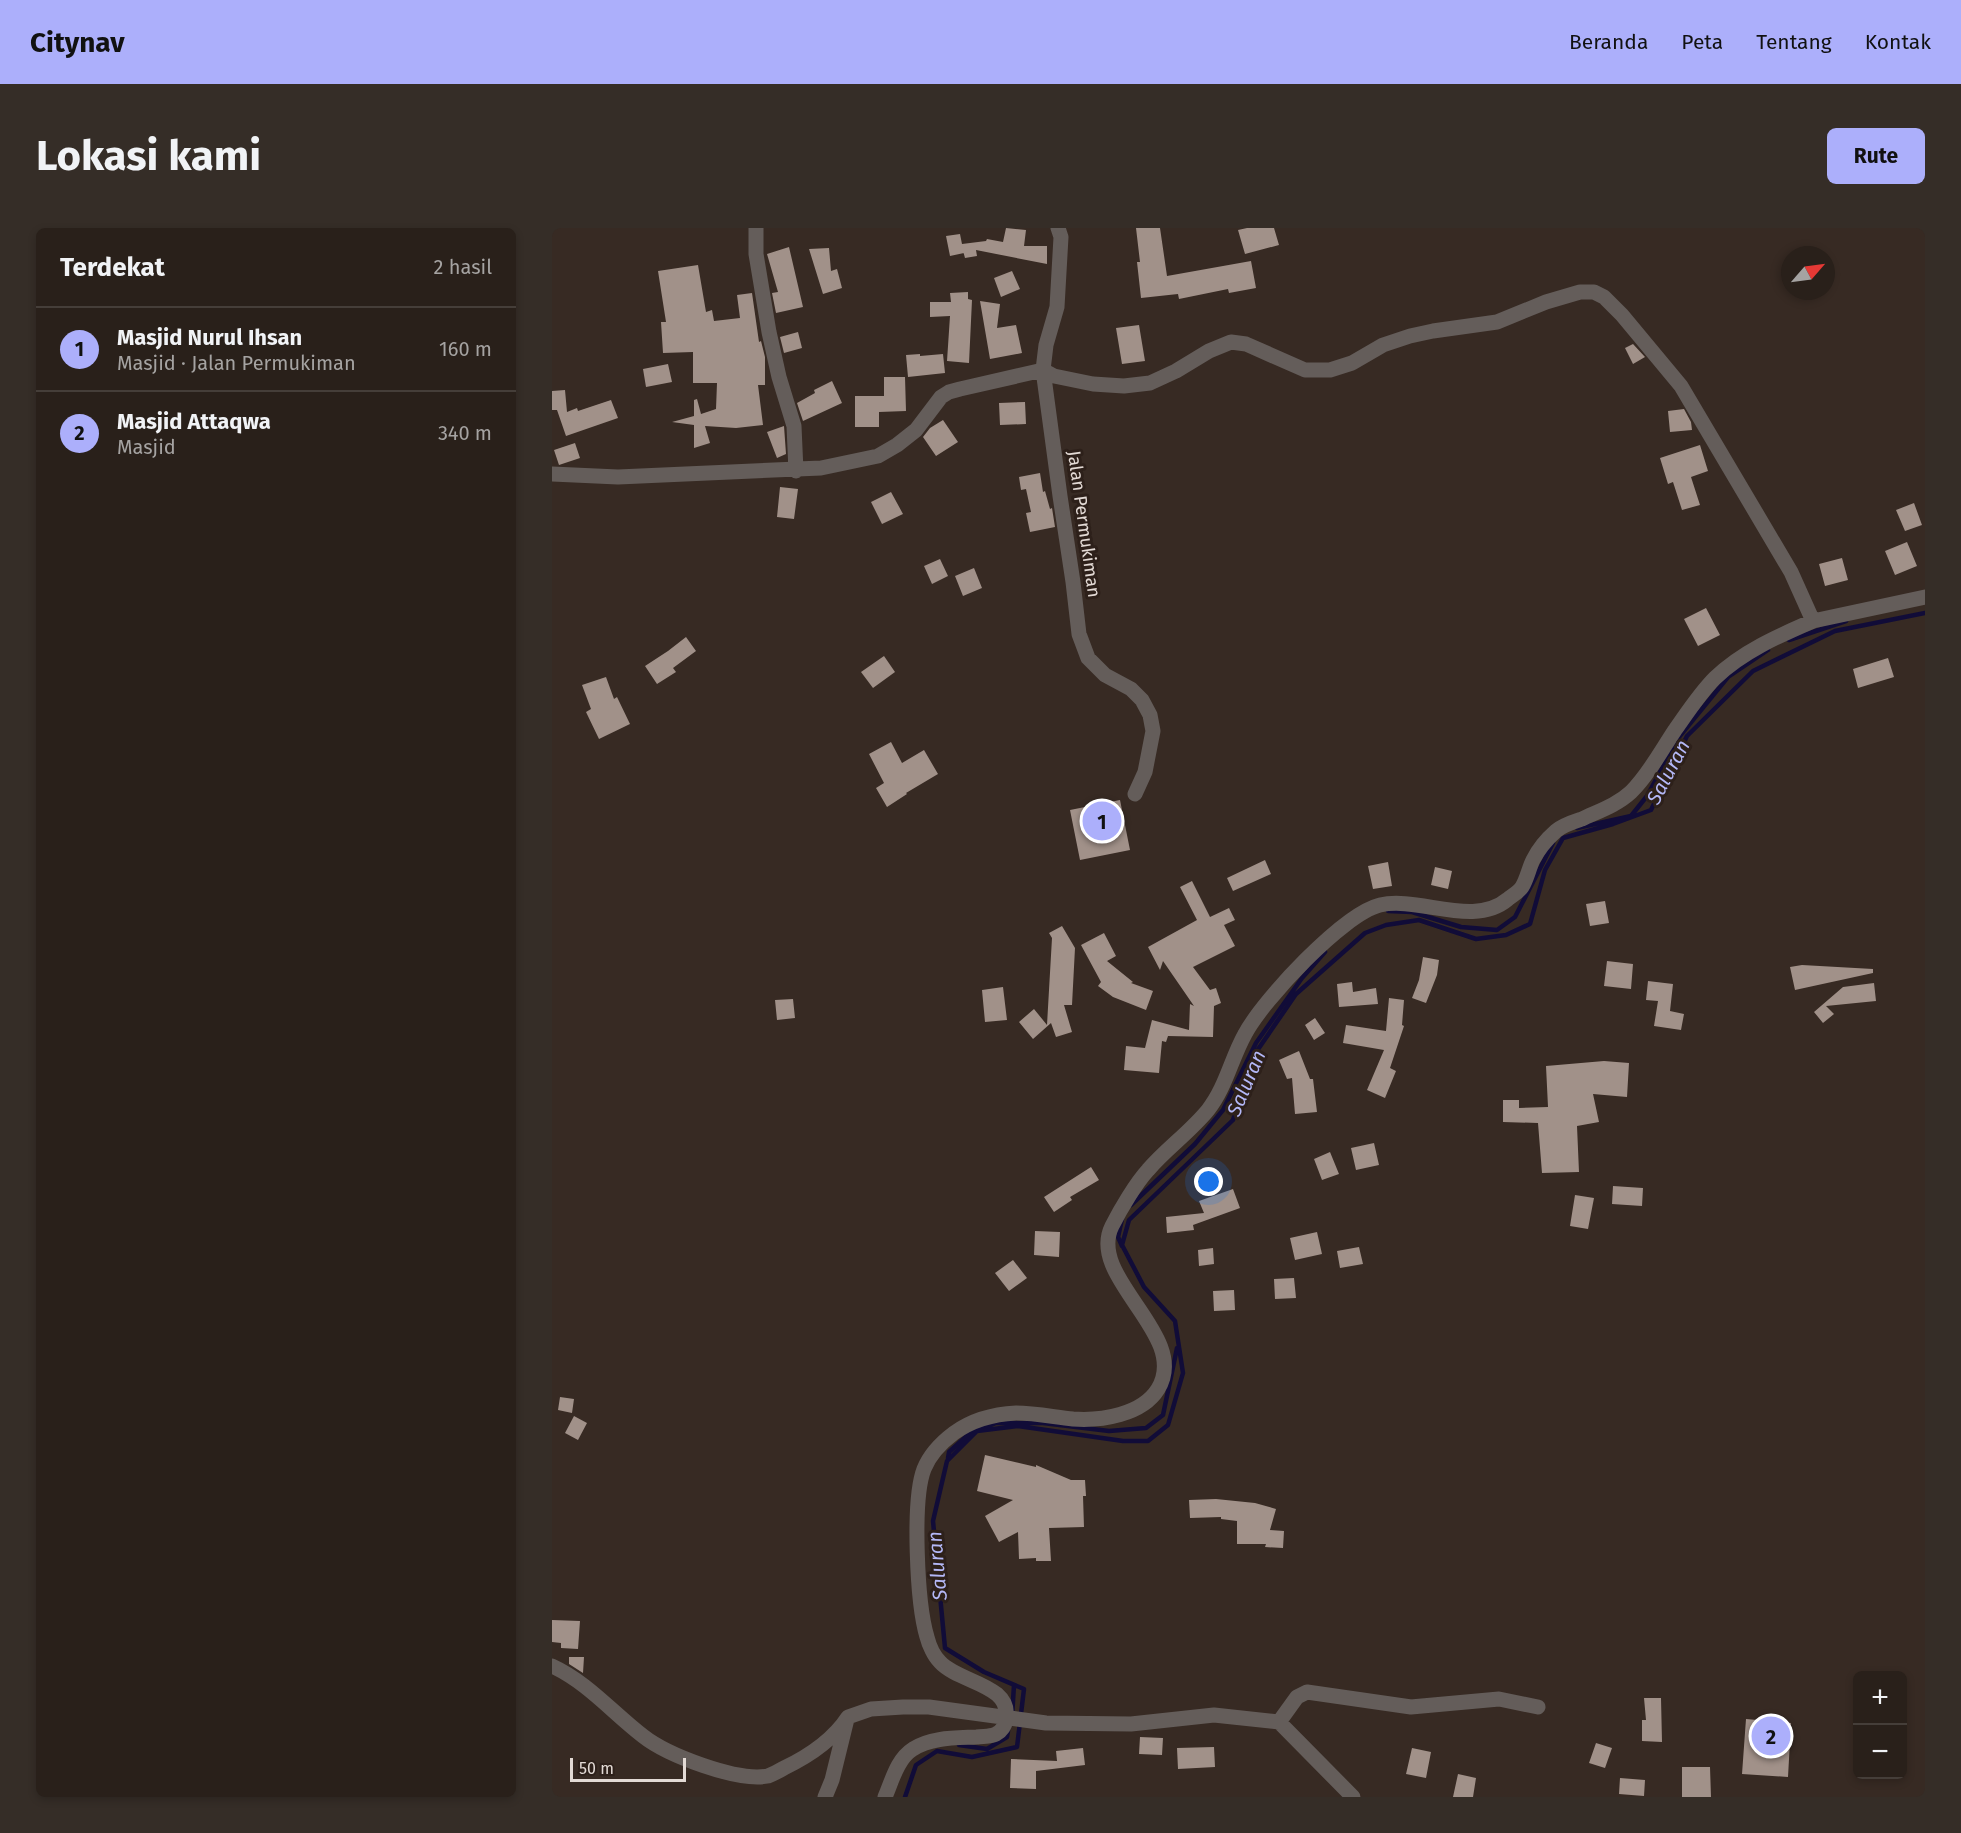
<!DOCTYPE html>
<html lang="id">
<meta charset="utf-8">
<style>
body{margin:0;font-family:"Fira Sans",sans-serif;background:#352d27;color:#f1f3f6}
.controls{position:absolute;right:18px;bottom:18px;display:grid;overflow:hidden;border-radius:9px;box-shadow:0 3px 9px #0003}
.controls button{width:54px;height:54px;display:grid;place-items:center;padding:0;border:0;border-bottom:2px solid #453e39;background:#29201a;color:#f1f3f6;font:30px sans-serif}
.compass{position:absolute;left:1229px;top:18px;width:54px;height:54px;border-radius:50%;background:#29201a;box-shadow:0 3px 9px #0003;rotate:62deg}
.scale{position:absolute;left:18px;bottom:15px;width:116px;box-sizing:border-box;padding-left:6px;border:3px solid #e3dad5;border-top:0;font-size:16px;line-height:21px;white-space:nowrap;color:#e3dad5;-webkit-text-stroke:4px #2d201a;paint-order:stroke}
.you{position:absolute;left:657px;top:954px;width:21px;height:21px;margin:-15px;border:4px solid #fff;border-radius:50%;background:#1a73e8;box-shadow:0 0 0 9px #1a73e833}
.badge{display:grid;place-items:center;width:39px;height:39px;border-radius:50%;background:#acaffb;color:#111;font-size:20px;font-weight:700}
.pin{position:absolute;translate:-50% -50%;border:3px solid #fff;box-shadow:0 2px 6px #0006}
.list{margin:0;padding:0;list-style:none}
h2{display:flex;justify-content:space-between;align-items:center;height:78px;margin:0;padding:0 24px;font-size:26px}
h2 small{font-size:20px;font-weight:400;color:#a5a3a2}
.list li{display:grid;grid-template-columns:39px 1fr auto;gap:18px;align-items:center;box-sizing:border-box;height:84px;padding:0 24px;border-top:2px solid #453e39}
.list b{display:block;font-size:22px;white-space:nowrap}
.list p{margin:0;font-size:20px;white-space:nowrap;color:#a5a3a2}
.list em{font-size:20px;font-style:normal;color:#a5a3a2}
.map{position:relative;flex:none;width:1373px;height:1569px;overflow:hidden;border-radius:9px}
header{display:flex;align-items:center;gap:36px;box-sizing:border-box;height:84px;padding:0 30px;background:#acaffb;color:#111}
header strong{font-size:28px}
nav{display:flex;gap:33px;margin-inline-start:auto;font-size:21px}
.intro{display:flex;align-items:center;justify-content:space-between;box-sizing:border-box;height:144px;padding:0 36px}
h1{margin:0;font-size:42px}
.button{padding:15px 27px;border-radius:9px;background:#acaffb;color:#111;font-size:21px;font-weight:700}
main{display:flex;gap:36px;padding:0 36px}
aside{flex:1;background:#29201a;border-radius:9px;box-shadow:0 3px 9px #0003}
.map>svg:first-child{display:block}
</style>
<header>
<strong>Citynav</strong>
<nav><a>Beranda</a><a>Peta</a><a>Tentang</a><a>Kontak</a></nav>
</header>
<div class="intro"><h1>Lokasi kami</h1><a class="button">Rute</a></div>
<main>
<aside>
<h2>Terdekat<small>2 hasil</small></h2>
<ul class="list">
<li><span class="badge">1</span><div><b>Masjid Nurul Ihsan</b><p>Masjid · Jalan Permukiman</p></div><em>160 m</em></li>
<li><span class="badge">2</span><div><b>Masjid Attaqwa</b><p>Masjid</p></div><em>340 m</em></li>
</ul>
</aside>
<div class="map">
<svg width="1373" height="1569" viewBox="0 0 1373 1569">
<rect width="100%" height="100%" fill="#372a23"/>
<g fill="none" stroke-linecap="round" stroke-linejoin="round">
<path stroke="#110c38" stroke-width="4.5" d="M1237,412L1294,393
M1025,600L1079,588L1095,568L1127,509L1176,449L1216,422
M836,683L860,684L909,699L945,702L963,689L1001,615
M579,977L643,916L671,882L704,815L750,750L773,724
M570,991L566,1009L570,1018
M396,1230L397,1224L418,1205L444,1195H491L557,1203L594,1200L611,1187L625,1120
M460,1489L462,1457L460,1456
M407,1517L435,1521L455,1509L456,1503
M353,1569L364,1537L385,1523L420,1529L465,1519L472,1461L432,1444L393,1420L381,1293L395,1233L425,1203L466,1198L571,1213H596L616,1197L631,1145L623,1093L592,1059L570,1017L577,992L681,892L700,830L744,766L813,705L834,697L867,692L924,711L954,707L978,696L993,642L1011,610L1061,596L1099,582L1135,508L1201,443L1283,403L1373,385"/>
</g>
<path fill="#a19189" d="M454,0L474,2L472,18H495V36L424,22L425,28L413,30L410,19L412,25L398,28L394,8L408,6L410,16L434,13L435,11L451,14Z
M584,0H608L615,48L699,33L704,60L677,65L676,61L627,71L626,66L589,70L585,34H588Z
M695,0H722L727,17L693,26L686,2Z
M237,19L251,79L224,85L220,65L226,64L215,26Z
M277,20L279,43L285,41L290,60L271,66L257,21Z
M146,37L154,84L160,82L162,93L188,90L185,67L200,65L207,114L209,113L213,129V157H206L211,197L184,200L153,198L158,215L142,220V197L120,194L142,188V172L145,171L149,186L164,181L165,155H141V124L111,125L109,94H114L106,43Z
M460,43L468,61L449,69L442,50Z
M416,64V71L420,72L417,135L395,133L398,88L378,89V74H399L398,65Z
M428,73L448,76L445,100L464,97L470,125L438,131Z
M587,97L593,133L570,136L564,100Z
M246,104L250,120L232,125L228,109Z
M1081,116L1093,129L1081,136L1073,120Z
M368,126V128L391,126L393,145L356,149L354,127Z
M116,136L120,154L94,159L91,141Z
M332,149H353L354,183L327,184V199H303V168H332Z
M280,153L290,175L251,193L245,175L263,165L262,162Z
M13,162L15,184L25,180L26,183L59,172L66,190L14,208L5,182H0V163Z
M473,174L474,196L448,197L447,175Z
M1132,181L1139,194L1140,202L1118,204L1116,183Z
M391,192L406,214L384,228L371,209L378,200Z
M232,198L234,226L225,230L215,204Z
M23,215L28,230L7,237L2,222Z
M1148,217L1156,243L1139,249L1148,277L1130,282L1121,254L1116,256L1108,230Z
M488,245L491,264L493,263L498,281L500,280L503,299L478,304L474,285L479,284L474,261L469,262L467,249Z
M228,259L246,261L242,291L225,289Z
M339,264L351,286L330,296L319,274Z
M1362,275L1370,297L1353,303L1344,282Z
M1355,314L1365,338L1343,347L1333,323Z
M1290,330L1296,352L1273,358L1267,336Z
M388,331L396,348L380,356L372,338Z
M422,340L430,360L411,368L403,348Z
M1154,380L1168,407L1146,418L1132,391Z
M134,409L144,423L121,440L124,444L105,456L93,438L116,423Z
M332,428L343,444L321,460L309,444Z
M1336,430L1342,449L1306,460L1301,441Z
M54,449L62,471L65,469L78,496L47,511L34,484L39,481L30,457Z
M339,514L350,535L372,522L386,546L354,565L355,566L335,579L324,560L332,555L317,526Z
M568,572L578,622L528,632L518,582Z
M713,632L719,646L681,663L675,650Z
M836,634L840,658L821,661L816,638Z
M883,639L900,643L896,661L879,657Z
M640,653L658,689L677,680L683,692L672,697L683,718L641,739L658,762L664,760L669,775L662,778L661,809L616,808L614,814L610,813L607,845L572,842L574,818L593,820L600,792L637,802L638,776L642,778L611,733L608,742L596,719L645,692L628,659Z
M1053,673L1057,695L1038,698L1034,676Z
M510,698L523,720L520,777H512L520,804L504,809L499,795L481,811L467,794L482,781L495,797L500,710L497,705Z
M552,705L564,728L555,733L581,754L579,755L601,763L594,782L561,769L546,758L549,754L529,717Z
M871,729L887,732L885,747L874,775L860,770L867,752Z
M1055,733L1081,736L1079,761L1052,758Z
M1250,737L1321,741V745L1243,762L1238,739Z
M1096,753L1121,756L1118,783L1132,786L1129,802L1102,798L1106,773L1094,772Z
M800,754L801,764L824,760L826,776L787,779L785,756Z
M1322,755L1324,773L1274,778L1282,786L1271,795L1262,784L1291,759Z
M451,759L455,792L433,794L430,762Z
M837,770L852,772L850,797L852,798L838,840L844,843L833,870L815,862L832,822L791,815L794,797L834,803Z
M241,771L243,790L225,792L223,772Z
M763,790L773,805L762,812L753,797Z
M747,823L758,851H761L765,884L743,886L740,850L735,851L727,832Z
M1052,833L1077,835L1075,869L1041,866L1047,894L1025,898L1027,944L990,945L986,895L951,894V872H967V880L996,879L994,838Z
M822,915L827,937L804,942L799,920Z
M778,924L787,946L770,952L762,931Z
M539,939L547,952L518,969L520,972L502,984L492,969Z
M1061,958L1091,960L1090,978L1060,976Z
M681,961L688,980L641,997L642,1002L615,1005L614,989L652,985L647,973Z
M1023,967L1042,970L1036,1001L1018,998Z
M483,1003L508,1004L507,1029L482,1027Z
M765,1004L770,1026L743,1032L738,1010Z
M807,1019L811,1036L788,1040L785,1023Z
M661,1020L662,1036L647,1038L646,1022Z
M461,1032L475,1050L457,1063L443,1045Z
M742,1050L744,1070L723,1071L722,1051Z
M682,1062L683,1082L662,1083L661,1063Z
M8,1169L22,1171L20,1185L6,1182Z
M22,1188L35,1195L26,1212L13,1205Z
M433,1227L484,1239V1237L519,1252H533L534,1268H531L532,1299L497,1300L499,1333H484V1330L467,1331L466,1304L447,1314L433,1288L461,1272L425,1263Z
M664,1271L703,1275L724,1281L718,1302L732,1303L731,1320L713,1319L714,1316H685V1293L669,1291V1289L638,1290L637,1272Z
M0,1392L28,1393L26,1421L9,1420V1415L0,1414Z
M17,1429H32L31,1445L17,1436Z
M1092,1470H1109L1110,1514L1090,1513V1492H1094Z
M1194,1491L1239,1495L1236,1549L1190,1546Z
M588,1509L611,1510L610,1527L587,1526Z
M1044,1515L1060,1520L1053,1540L1037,1535Z
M662,1519L663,1539L626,1541L625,1520Z
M531,1520L533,1537L484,1543V1561L458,1560L459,1531L505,1533L504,1523Z
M860,1520L879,1524L874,1550L854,1546Z
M1130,1539H1158L1159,1569H1130Z
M906,1546L924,1550L921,1569H901Z
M1068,1550L1093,1552L1092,1568L1067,1566Z"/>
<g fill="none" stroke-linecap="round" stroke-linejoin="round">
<path stroke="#645d5a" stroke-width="15" d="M204,0V26L217,104L227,149L242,198L244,243
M506,0L509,9L505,79L494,117L491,142L508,268L521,354L527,406L536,430L553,447L579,461L590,472L598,487L601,503L593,544L583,566
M0,246L66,249L269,240L326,228L345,217L364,202L389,169L397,164L408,161L491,142L502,148L541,156L572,158L598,155L624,143L657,123L679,114L694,116L753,142H778L800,135L831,117L858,108L881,103L945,94L994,74L1028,64H1042L1052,69L1070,87L1129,158L1239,344L1261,393C1226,408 1190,424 1163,450C1148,465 1135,485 1123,502C1109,523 1097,546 1079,564C1065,577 1047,583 1030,591C1021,594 1011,597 1004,603C996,610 986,622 981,632C977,640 975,651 970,659C967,664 961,667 956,671C922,700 867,668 828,677C791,686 711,772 693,806C679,831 674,859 656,882C638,904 614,921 596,942C584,955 568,982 560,998C534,1050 639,1107 606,1161C590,1187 549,1193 521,1191C502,1189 483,1185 464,1185C443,1186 420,1192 402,1205C390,1214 378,1226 372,1241C360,1272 365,1376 375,1409C377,1417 382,1428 388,1434C407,1455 460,1456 454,1491C453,1498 450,1503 444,1506C439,1509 431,1508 425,1509C404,1510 379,1509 361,1521C345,1531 340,1553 333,1569
M1261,393L1373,369
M0,1438C35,1454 61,1485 91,1508C115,1527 185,1554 216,1548C221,1546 227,1543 232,1540C257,1528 281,1512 296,1489L319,1481L351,1479H377L494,1495L579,1496L662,1487L727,1494L801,1569
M727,1494L745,1469L755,1464L859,1479L947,1471L986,1479
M273,1569L280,1552L295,1491"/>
</g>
<g text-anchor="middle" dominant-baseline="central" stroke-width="6" stroke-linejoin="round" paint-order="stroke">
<g font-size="18" fill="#e3dad5" stroke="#2d201a">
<text transform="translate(532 296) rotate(82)">Jalan Permukiman</text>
</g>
<g font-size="20" font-style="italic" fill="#b4b8f7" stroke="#2d201a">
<text transform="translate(1116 544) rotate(-62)">Saluran</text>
<text transform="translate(694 855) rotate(-67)">Saluran</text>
<text transform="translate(385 1338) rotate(-95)">Saluran</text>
</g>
</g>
</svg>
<div class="controls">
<button>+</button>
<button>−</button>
</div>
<svg class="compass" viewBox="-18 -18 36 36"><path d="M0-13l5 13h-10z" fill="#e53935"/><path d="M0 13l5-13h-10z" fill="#a5a3a2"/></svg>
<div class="scale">50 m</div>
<div class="you"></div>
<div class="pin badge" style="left:550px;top:593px">1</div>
<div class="pin badge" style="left:1219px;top:1508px">2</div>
</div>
</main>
